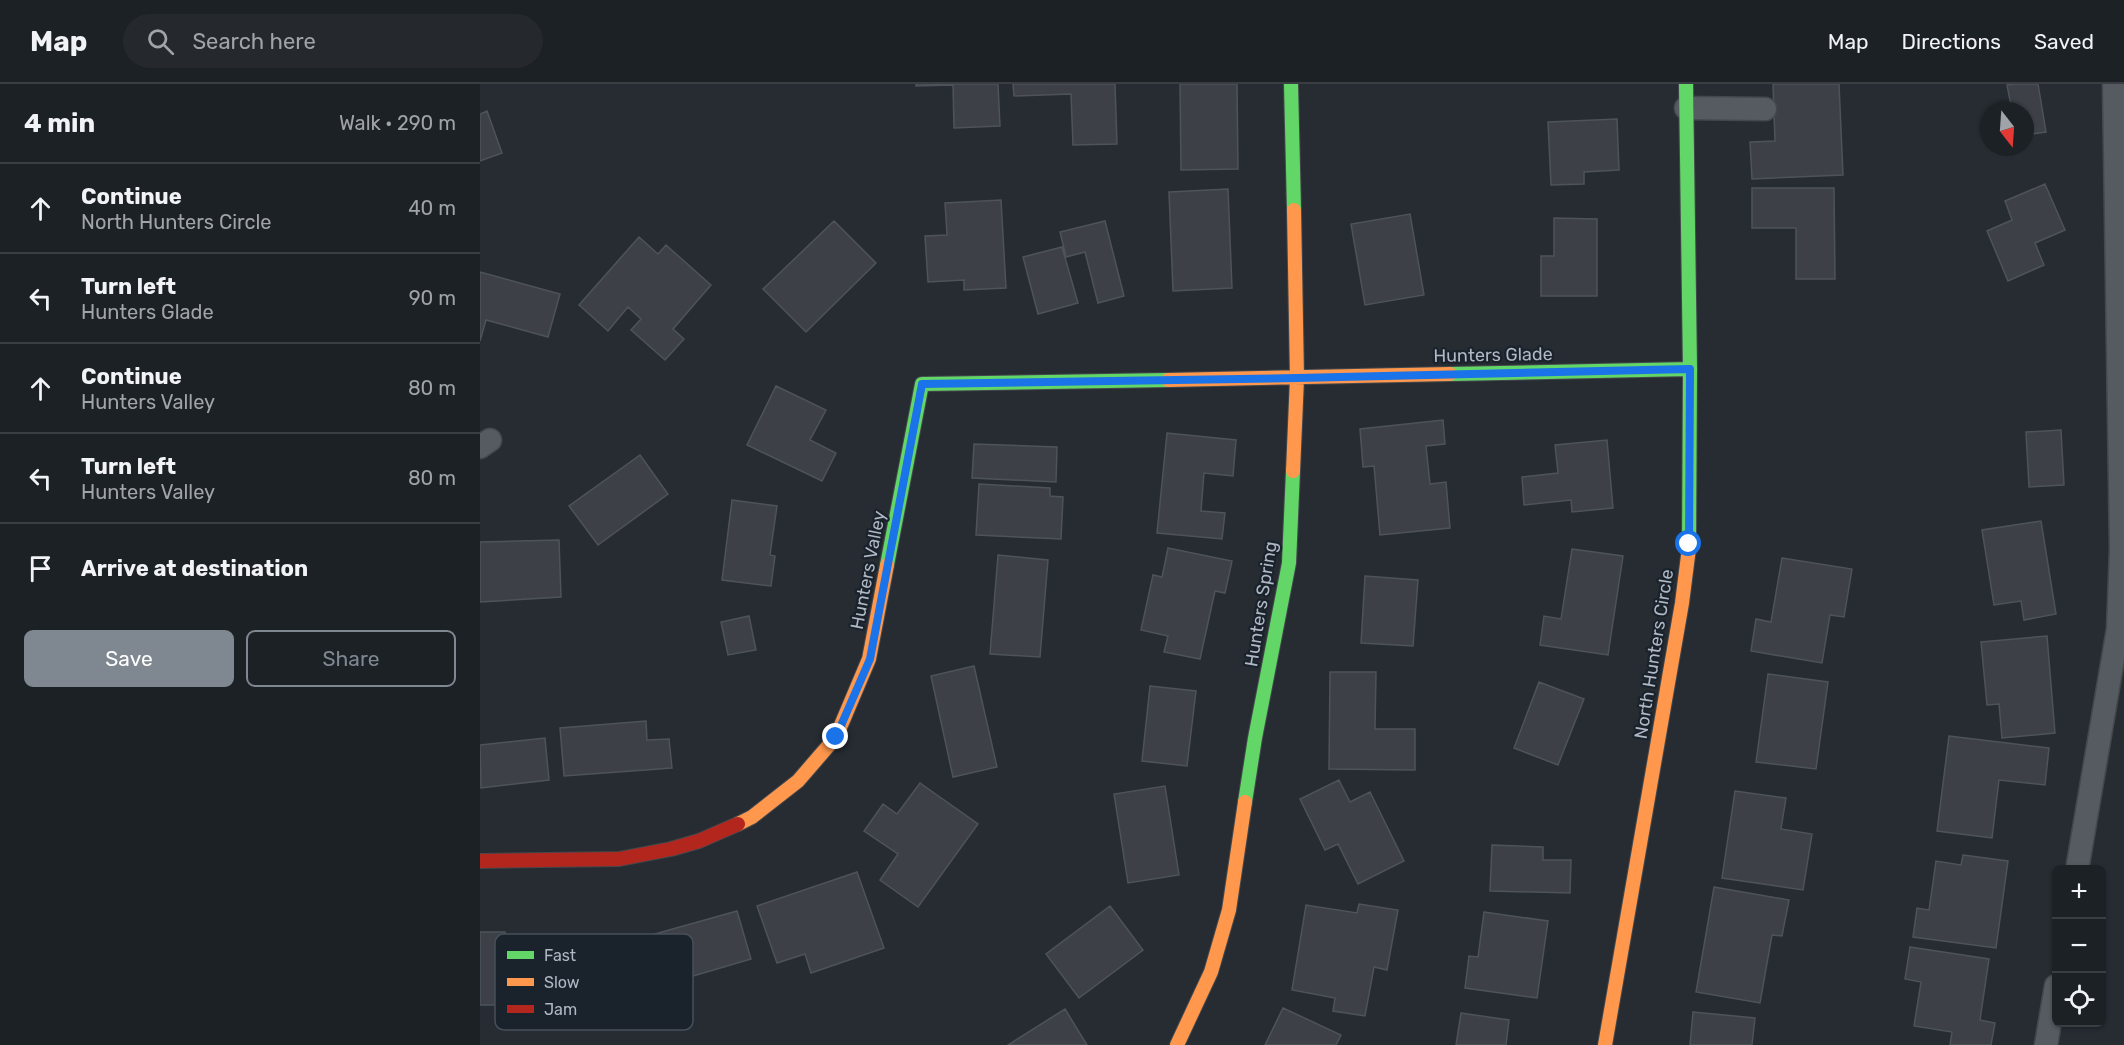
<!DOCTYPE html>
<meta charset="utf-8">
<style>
body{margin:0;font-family:Rubik,sans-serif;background:#25292e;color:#f1f3f6}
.controls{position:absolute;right:18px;bottom:18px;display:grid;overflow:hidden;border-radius:9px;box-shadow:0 2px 4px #0004}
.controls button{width:54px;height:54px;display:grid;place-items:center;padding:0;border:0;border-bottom:2px solid #3a3e43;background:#1c2126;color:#f1f3f6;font:30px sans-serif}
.compass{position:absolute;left:1500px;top:18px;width:54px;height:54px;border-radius:50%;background:#1c2126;box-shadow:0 2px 4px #0004;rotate:163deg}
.stop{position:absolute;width:18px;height:18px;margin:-14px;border:4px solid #1a73e8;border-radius:50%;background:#fff}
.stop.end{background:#1a73e8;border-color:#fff;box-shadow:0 2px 6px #0008}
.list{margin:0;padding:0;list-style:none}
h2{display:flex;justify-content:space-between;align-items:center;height:78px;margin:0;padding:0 24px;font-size:26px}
h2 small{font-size:20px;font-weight:400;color:#a0a3a7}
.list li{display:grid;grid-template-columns:39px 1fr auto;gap:18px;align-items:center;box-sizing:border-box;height:90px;padding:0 24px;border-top:2px solid #3a3e43}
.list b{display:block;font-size:22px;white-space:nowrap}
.list p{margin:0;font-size:20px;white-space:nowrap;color:#a0a3a7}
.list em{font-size:20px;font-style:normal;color:#a0a3a7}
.actions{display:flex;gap:12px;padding:18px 24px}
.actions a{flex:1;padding:14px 0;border:2px solid #7f8791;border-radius:9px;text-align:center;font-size:21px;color:#7f8791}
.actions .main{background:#7f8791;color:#fff}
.icon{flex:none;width:33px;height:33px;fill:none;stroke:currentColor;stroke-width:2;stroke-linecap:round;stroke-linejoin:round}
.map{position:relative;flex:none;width:1644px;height:961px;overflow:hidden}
header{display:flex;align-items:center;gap:36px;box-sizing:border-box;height:84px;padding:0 30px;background:#1c2126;border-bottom:2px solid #3a3e43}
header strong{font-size:28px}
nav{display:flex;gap:33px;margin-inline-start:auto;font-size:21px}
.search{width:420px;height:54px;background:#25292e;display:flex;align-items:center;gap:15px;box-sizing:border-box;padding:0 21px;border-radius:33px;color:#a0a3a7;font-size:22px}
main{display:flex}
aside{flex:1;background:#1c2126}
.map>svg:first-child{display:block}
</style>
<header>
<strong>Map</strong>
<div class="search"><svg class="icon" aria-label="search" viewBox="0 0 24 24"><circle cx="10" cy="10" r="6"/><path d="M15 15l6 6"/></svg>Search here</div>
<nav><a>Map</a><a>Directions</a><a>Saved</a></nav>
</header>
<main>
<aside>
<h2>4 min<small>Walk · 290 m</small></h2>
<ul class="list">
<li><svg class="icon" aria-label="ahead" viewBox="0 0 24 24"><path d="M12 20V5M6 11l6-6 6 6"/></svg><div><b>Continue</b><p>North Hunters Circle</p></div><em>40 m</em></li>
<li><svg class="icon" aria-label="left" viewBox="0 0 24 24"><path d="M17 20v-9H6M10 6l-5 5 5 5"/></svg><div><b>Turn left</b><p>Hunters Glade</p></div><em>90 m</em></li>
<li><svg class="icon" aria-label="ahead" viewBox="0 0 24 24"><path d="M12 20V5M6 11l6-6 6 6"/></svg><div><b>Continue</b><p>Hunters Valley</p></div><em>80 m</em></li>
<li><svg class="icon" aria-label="left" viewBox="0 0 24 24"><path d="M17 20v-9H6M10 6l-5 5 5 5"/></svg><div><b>Turn left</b><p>Hunters Valley</p></div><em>80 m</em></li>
<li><svg class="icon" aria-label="arrive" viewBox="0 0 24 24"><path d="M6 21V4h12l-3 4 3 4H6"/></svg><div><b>Arrive at destination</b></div></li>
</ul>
<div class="actions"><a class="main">Save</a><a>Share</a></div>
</aside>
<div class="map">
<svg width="1644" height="961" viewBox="0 0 1644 961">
<rect width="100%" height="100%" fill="#262c32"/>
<path fill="#3d4147" stroke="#4e535a" stroke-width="1.5" d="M436,0H518L520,42L474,44L473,1L436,2Z
M533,0H635L637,60L593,61L591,10L534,12Z
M700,0H757L758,85L701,86Z
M1293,0H1359L1363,91L1272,95L1270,58L1295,57Z
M1535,0H1558L1566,48L1545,51V27H1532L1527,1Z
M7,27L22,69L0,77V30Z
M1137,35L1139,86L1104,88V100L1071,101L1068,38Z
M1565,100L1585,146L1555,159L1564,181L1528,197L1507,147L1532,136L1525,117Z
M1272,104H1354L1355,195H1316V144H1272Z
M748,105L752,204L693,207L689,108Z
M521,116L526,204L484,206V196L448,198L445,152L467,151L465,119Z
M930,130L944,211L885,221L871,140Z
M1074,134L1117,135V212H1061V172H1074Z
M354,137L396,179L326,248L283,205Z
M625,137L644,212L618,219L605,168L586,173L580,148Z
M159,153L178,170L186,161L231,201L193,245L204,255L185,276L151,246L161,235L148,223L128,247L99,221Z
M582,163L598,219L558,230L543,173Z
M0,188L80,210L68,253L6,236L0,257Z
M296,302L346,326L330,356L356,369L342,397L267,361Z
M963,336L965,360L946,362L950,400L966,398L970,444L900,451L894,382L883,383L880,345Z
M1581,346L1584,401L1549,403L1546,348Z
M687,349L756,356L753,392L724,389L721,427L745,429L742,455L677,449Z
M1127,356L1133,424L1092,428L1091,416L1044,421L1042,393L1078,389L1075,361Z
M494,360L577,363L576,398L492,394Z
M160,371L188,410L118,461L89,422Z
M499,400L570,404V412L583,413L581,455L496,451Z
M252,416L297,422L290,471L295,472L291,502L242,496Z
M1561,437L1576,530L1544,536L1541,517L1514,521L1502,446Z
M79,456L81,513L0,518V458Z
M688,464L752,477L745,509L735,507L720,575L684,568L688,552L661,546L673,491L682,493Z
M1092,465L1143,472L1128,571L1060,561L1064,532L1081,535Z
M518,471L568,476L560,573L510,570Z
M1302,474L1372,485L1364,533L1350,531L1342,579L1271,567L1276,535L1291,538Z
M885,492L938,496L933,562L881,559Z
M269,532L276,566L248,571L241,538Z
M1567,552L1575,649L1522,654L1519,620L1507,621L1501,558Z
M494,582L517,683L473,693L451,592Z
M850,588H896L895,645H935V686L849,685Z
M1288,590L1348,598L1336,685L1276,678Z
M1059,598L1104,615L1078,681L1034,664Z
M670,602L716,607L707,682L662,677Z
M166,637L167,656L189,655L192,684L84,692L80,644Z
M1469,652L1569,664L1565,701L1519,696L1512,754L1457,747Z
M65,654L69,696L1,704L0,661Z
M859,696L870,718L890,708L924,777L878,800L858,760L845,766L820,715Z
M440,699L498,740L438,823L400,796L418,770L384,747L403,720L417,730Z
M685,702L699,791L648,799L634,710Z
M1255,707L1306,714L1301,745L1332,750L1323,806L1242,794Z
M1012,761L1063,763V776H1091L1090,809L1010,807Z
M1483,771L1528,777L1516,864L1433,853L1437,824L1449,826L1456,777L1481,781Z
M377,788L404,864L331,889L325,870L297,879L277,822Z
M1234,803L1309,816L1302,852L1292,851L1280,919L1216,908Z
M879,820L918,826L907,886L894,883L885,932L853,927L855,914L812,906L826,821L877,829Z
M630,822L663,866L599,914L566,870Z
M257,827L271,875L196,897L199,907L181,912L164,853Z
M1004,828L1068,837L1057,914L985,904L989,872L998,873Z
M0,848H25V921H0Z
M1430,863L1509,875L1500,936L1515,939L1511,961H1470L1472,948L1434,942L1441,898L1425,895Z
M803,924L861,951L856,961H785Z
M585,925L607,961H528Z
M1213,928L1275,934L1272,961H1210Z
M981,929L1029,936L1026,961H976Z"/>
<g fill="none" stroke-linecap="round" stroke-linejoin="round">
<defs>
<path id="street" d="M1206,24L1285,25
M0,363L10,356
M1597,786L1638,545L1641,466L1634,0
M1566,961L1576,902"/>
<path id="fast" d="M811,0L814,126
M1206,0L1210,285L1209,464
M970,290L1210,285
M407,481L442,300L688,296
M765,718L775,654L809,479L813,387"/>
<path id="slow" d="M688,296L970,290
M813,387L817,294L814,126
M258,740L272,733L318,697L356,653L389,575L407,481
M697,961L731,888L749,826L765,718
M1125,961L1202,519L1209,464"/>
<path id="jam" d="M0,777L139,775L191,765L219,757L258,740"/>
</defs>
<use href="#street" stroke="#44484d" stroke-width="25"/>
<use href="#fast" stroke="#44484d" stroke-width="16"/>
<use href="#slow" stroke="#44484d" stroke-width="16"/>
<use href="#jam" stroke="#44484d" stroke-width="16"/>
<use href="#street" stroke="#565a61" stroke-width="22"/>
<use href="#fast" stroke="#63d668" stroke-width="14"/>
<use href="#slow" stroke="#ff974d" stroke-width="14"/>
<use href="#jam" stroke="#b3261e" stroke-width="14"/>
</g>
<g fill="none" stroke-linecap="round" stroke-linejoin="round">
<path stroke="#1a73e8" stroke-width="8" d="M356,653L390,575L442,300L817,294L1210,285L1209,460"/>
</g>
<g text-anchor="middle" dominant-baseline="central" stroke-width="4.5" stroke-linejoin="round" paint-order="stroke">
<g font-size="18" fill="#afb8c4" stroke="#1a222c">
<text transform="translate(1013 271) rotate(-1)">Hunters Glade</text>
<text transform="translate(388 486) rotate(-79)">Hunters Valley</text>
<text transform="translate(781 520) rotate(-81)">Hunters Spring</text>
<text transform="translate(1174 570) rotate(-81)">North Hunters Circle</text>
</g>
</g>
<rect x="15" y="850" width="198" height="96" rx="9" fill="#1a222c" stroke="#474f5a" stroke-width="1.5"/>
<rect x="27" y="867" width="27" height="8" fill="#63d668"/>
<rect x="27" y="894" width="27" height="8" fill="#ff974d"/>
<rect x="27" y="921" width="27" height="8" fill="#b3261e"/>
<g font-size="16" fill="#afb8c4">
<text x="64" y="877">Fast</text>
<text x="64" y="904">Slow</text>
<text x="64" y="931">Jam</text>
</g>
</svg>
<div class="controls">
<button>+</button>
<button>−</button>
<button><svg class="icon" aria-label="locate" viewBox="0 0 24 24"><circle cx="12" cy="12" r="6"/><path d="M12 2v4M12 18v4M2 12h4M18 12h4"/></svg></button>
</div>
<svg class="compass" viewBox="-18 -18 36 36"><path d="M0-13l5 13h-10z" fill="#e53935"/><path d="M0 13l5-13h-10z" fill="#a0a3a7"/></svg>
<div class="stop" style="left:1209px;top:460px"></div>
<div class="stop end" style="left:356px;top:653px"></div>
</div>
</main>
